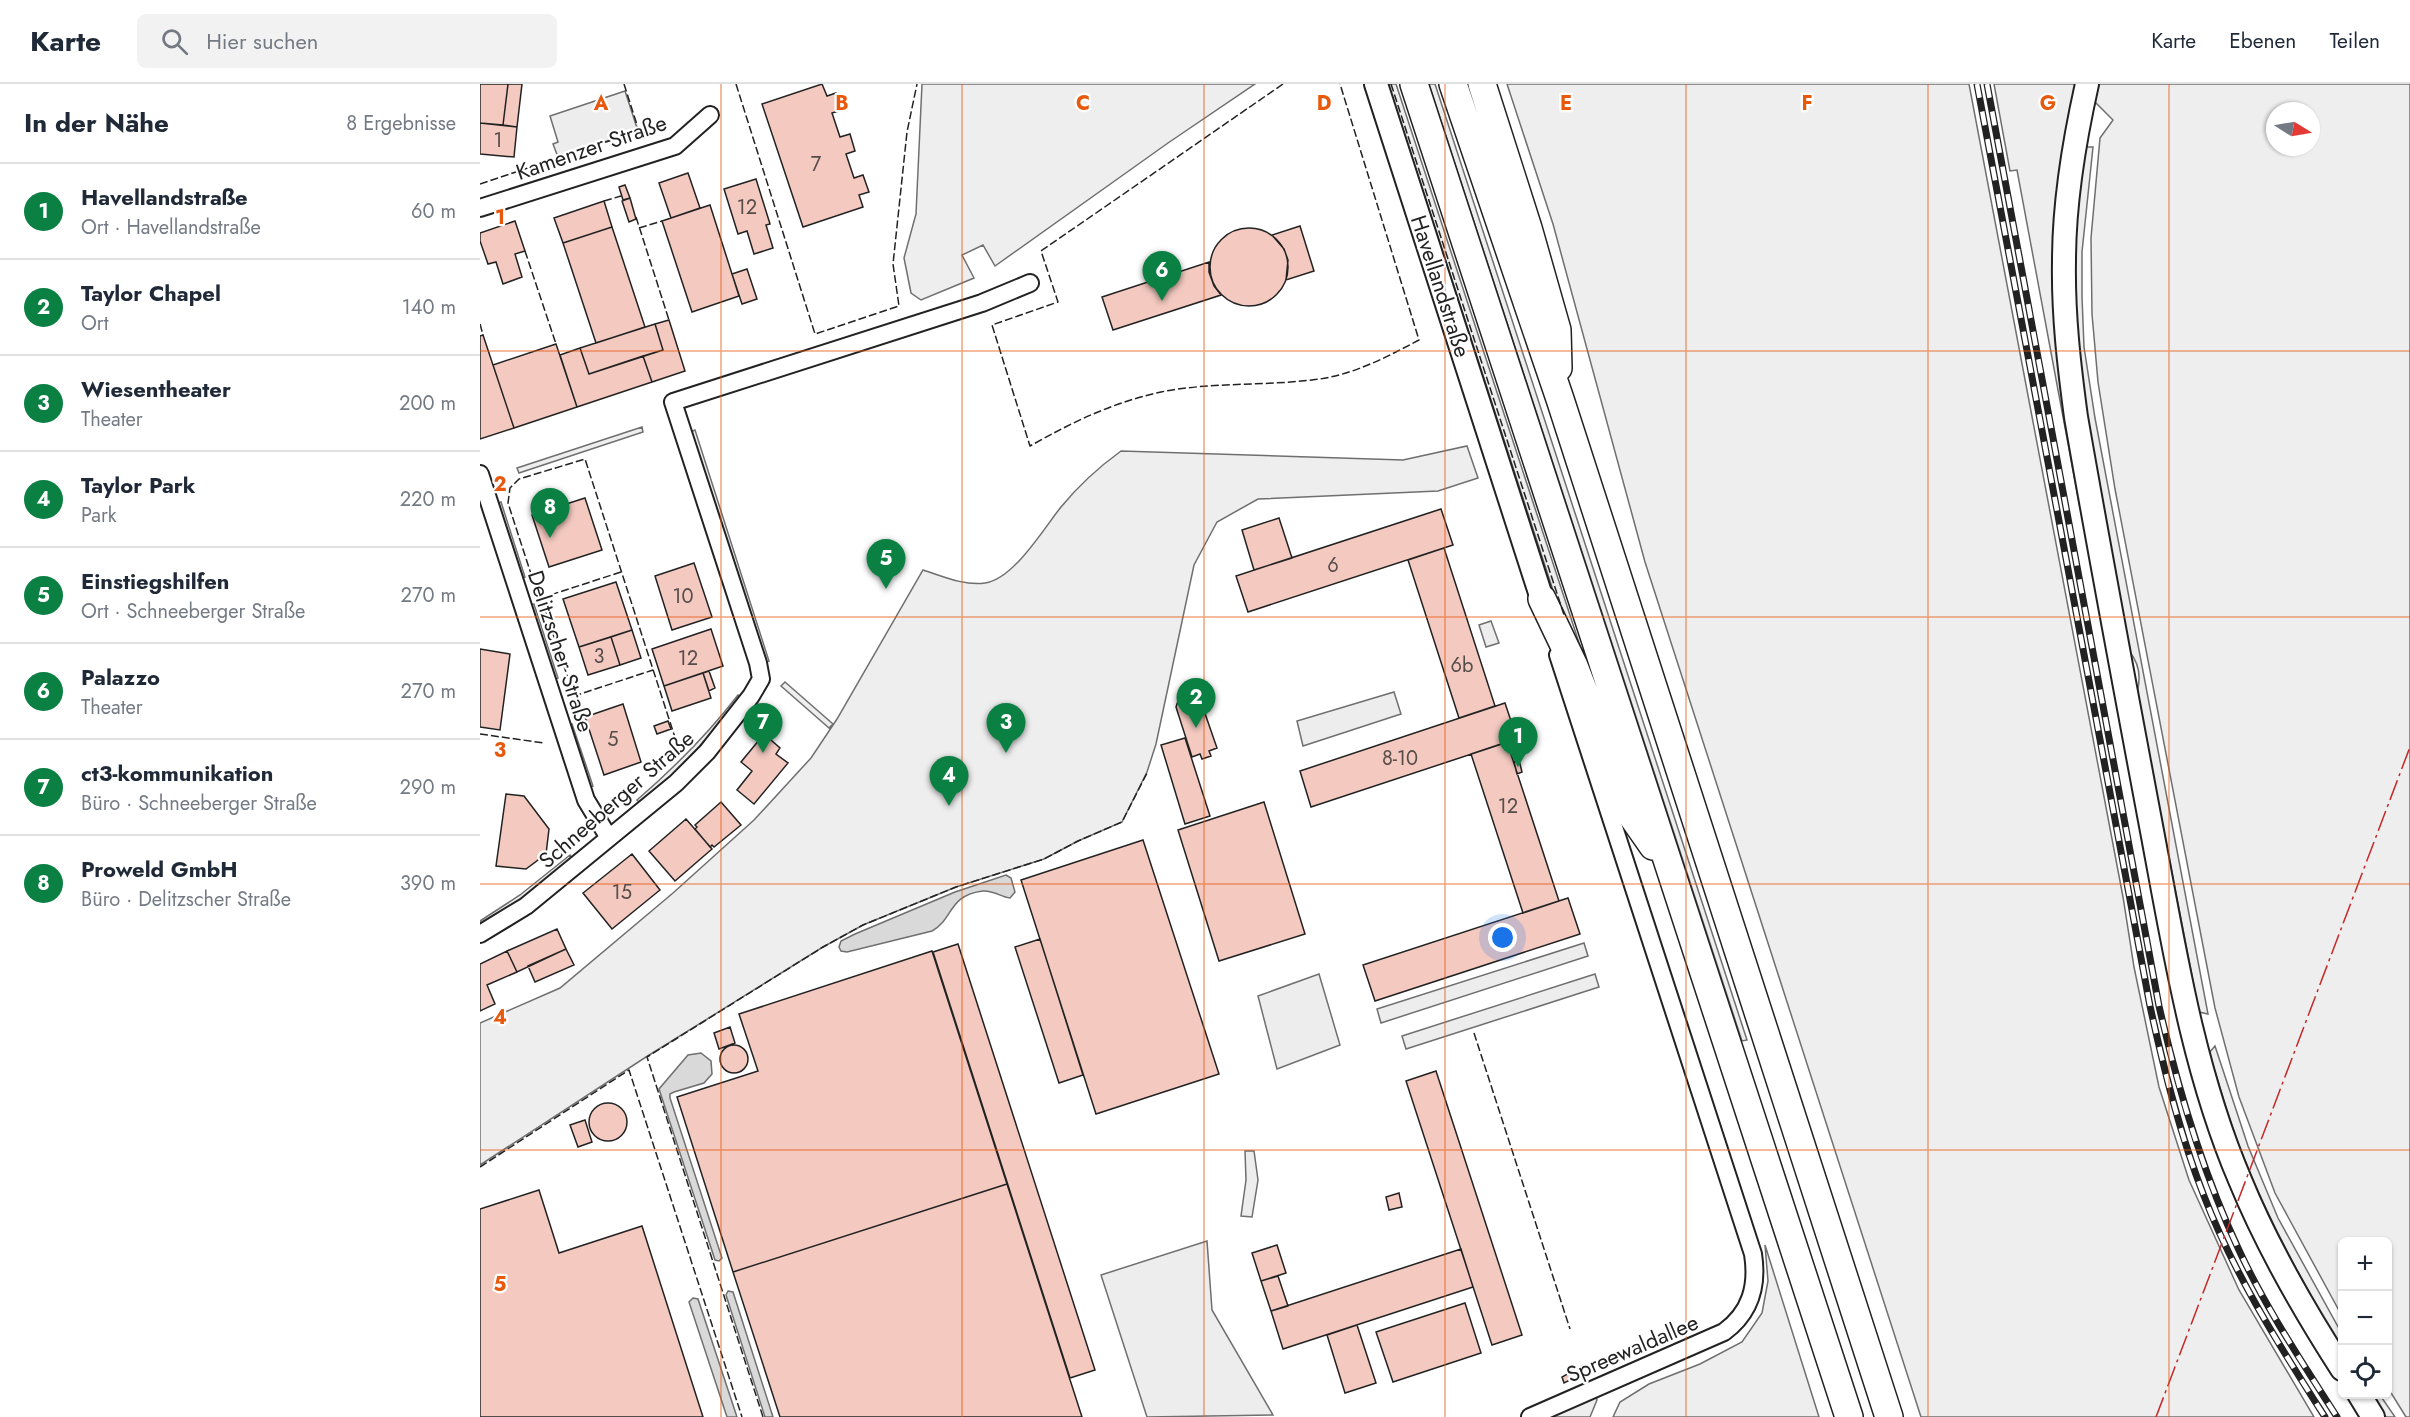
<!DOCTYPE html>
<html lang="de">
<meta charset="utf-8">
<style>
body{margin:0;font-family:Jost,sans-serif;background:#f2f2f3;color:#1f2937}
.controls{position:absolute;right:18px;bottom:18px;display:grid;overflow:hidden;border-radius:9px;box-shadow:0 2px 4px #0004}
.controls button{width:54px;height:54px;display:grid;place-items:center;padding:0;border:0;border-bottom:2px solid #e0e1e3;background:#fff;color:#1f2937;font:30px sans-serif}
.compass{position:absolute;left:1786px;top:18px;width:54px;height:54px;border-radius:50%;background:#fff;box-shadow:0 2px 4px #0004;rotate:101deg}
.you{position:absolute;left:1023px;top:854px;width:21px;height:21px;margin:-15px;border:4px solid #fff;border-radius:50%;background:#1a73e8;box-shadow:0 0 0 9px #1a73e833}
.badge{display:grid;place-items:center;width:39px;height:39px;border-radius:50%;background:#0b8043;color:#fff;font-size:20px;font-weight:700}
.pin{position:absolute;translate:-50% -50px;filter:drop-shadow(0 2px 3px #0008)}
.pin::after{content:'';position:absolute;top:32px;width:21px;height:18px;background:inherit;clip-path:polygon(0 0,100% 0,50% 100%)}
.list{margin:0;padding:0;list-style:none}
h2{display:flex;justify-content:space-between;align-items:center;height:78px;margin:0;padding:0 24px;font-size:26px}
h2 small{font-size:20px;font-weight:400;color:#747a83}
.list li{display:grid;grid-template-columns:39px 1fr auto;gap:18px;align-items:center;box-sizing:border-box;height:96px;padding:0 24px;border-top:2px solid #e0e1e3}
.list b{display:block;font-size:22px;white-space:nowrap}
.list p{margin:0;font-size:20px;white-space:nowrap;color:#747a83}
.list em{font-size:20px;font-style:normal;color:#747a83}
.icon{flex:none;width:33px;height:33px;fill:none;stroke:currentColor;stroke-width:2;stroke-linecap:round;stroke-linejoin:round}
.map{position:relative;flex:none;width:1930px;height:1333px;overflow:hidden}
header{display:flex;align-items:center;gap:36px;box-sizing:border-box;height:84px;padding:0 30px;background:#fff;border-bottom:2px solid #e0e1e3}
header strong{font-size:28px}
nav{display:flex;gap:33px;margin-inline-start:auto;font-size:21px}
.search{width:420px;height:54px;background:#f2f2f3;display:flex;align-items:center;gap:15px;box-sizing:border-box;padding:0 21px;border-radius:9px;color:#747a83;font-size:22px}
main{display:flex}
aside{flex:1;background:#fff}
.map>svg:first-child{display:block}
</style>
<header>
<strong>Karte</strong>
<div class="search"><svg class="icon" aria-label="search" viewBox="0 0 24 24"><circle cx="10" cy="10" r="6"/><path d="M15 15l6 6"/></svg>Hier suchen</div>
<nav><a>Karte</a><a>Ebenen</a><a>Teilen</a></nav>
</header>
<main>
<aside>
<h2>In der Nähe<small>8 Ergebnisse</small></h2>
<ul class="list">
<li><span class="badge">1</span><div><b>Havellandstraße</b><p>Ort · Havellandstraße</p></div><em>60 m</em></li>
<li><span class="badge">2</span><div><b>Taylor Chapel</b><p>Ort</p></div><em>140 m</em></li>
<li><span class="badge">3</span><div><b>Wiesentheater</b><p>Theater</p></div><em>200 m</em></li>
<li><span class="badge">4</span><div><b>Taylor Park</b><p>Park</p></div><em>220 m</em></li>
<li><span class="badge">5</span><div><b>Einstiegshilfen</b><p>Ort · Schneeberger Straße</p></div><em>270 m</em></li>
<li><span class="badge">6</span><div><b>Palazzo</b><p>Theater</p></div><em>270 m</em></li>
<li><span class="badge">7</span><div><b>ct3-kommunikation</b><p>Büro · Schneeberger Straße</p></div><em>290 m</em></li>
<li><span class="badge">8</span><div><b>Proweld GmbH</b><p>Büro · Delitzscher Straße</p></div><em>390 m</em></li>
</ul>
</aside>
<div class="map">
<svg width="1930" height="1333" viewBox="0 0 1930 1333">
<rect width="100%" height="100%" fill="#fff"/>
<path fill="#eee" stroke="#6f6f6f" stroke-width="1.5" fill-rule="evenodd" d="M442,0H775L688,59L515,182L503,161L482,171L494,194L441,216L431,209L424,174L436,130Z
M908,0H916L1105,577L1084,540Z
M949,0H955L1267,956L1262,957Z
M1027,0H1489L1643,813L1654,883L1679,1003L1709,1096L1759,1206L1834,1333H1441L1165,478L1073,140Z
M1514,0H1597L1589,37L1603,423L1600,424L1537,86L1530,87Z
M1619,0H1930V1333H1926L1908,1304V1158H1862V1232L1795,1109L1759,1013L1735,924L1635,405L1618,298L1612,230L1611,154L1620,54L1633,36L1615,18ZM1795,27H1831V63H1795Z
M1606,63H1613L1602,168V213L1604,263L1615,334L1728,930L1719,928L1657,608C1661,594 1659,579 1649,567L1606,336L1597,264L1595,168L1597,124Z
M162,343L163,348L39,389L37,384Z
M215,346L289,577L285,579L210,348Z
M987,362L998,394L958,407L778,415L737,438L714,481L676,660L667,688L642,738L598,757L564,775L476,803L383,841L343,863L166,973L0,1081V939L80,904L193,809L274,736L331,674L357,635L443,486C462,492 484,502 505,499C534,495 564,444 581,423C599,401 619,383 641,367L923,376Z
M21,418L45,493L40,495L15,420Z
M54,520L78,594L73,596L48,521Z
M305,598L353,640L349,644L301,602Z
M258,611L262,614C230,652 198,687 161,720L157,716C194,684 228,650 258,611Z
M92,640L113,702L109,704L88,641Z
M90,771L93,775L44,815L0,843V837L40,811Z
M1735,962L1768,1062L1798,1134L1862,1250V1265C1824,1202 1789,1138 1762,1069C1749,1037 1740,1002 1729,969Z
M1285,1161L1339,1333H1133L1140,1318L1169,1300L1220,1280L1262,1258L1282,1229L1288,1197Z
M1891,1311H1900L1915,1333H1906Z
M1116,1312L1117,1316L1110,1333H1069Z"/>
<path fill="#ededed" stroke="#6f6f6f" stroke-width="1.5" d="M145,7L158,47L78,73L73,60L78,58L70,32Z
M1011,537L1019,559L1006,563L999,541Z
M914,608L921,630L823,662L817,637Z
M1104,859L1108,872L901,939L897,925Z
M839,890L860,961L797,985L778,912Z
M1115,890L1119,903L926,965L922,952Z
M765,1067H774L778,1096L772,1133L761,1132L766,1096Z
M727,1157L732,1226L793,1331L667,1333L621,1191Z"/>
<path fill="#d9d9d9" stroke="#6f6f6f" stroke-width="1.5" d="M526,791L531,794L535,808L530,814C521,813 513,806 503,807C468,811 473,836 452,847L367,868L361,867L359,863L361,857L375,850L475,808Z
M221,969L231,977L232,990L224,999L194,1008L190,1010V1014L242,1174L239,1177L235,1176L179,1005L208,971Z
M248,1207L253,1208L293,1333H285L246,1211Z
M213,1214L218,1215L257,1333H247L209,1218Z"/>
<path fill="#f3c9c0" stroke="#222" stroke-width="1.5" d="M0,0H28L23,41L0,39Z
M28,0H42L37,43L23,41Z
M342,0L347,12L356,9L362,26L352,29L360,53L370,50L375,67L366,70L374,94L383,91L389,108L379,111L383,123L323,143L282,20Z
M0,39L37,43L34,73L0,70Z
M208,89L220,124L191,134L179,99Z
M276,95L290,140L286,141L293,164L274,170L267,147L258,150L244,105Z
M145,101L150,114L143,116L139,103Z
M150,114L156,135L149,138L142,117Z
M124,117L132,143L83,159L74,134Z
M230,121L259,212L212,228L182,137Z
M35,137L45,167L35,170L42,193L23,200L16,178L8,180L0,157V149Z
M820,142L834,187L806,196L808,176L804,165L792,151Z
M132,143L165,243L116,259L83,159Z
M730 183a39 39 0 1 1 78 0a39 39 0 1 1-78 0Z
M729,178V188L734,202L741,211L633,246L622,213Z
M267,185L277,215L262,220L252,190Z
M189,236L205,287L172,298L163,272L183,266L175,240Z
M175,240L183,266L109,290L100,264Z
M3,251L34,344L0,355V252Z
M76,260L97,323L34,344L13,281Z
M100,264L109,290L163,272L172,298L97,323L80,271Z
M105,414L122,466L69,483L52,431Z
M961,425L973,461L768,528L756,492Z
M799,434L812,474L774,486L762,446Z
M964,464L1015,622L979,634L928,476Z
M214,479L232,533L192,546L175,492Z
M136,498L152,546L99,563L83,515Z
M231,545L243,582L184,602L172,565Z
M152,546L161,574L140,581L131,553Z
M131,553L140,581L108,591L99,563Z
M0,565L30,570L20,646L0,643Z
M229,587L235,604L229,607L223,589Z
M223,589L231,614L192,627L184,602Z
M711,607L720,615L737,664L729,667L731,672L722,675L720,670L712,673L696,623L700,611Z
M1025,619L1037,655L831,723L820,687Z
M143,620L161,678L124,691L105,633Z
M188,637L191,645L177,650L174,642Z
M284,650L300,664L296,670L308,679L274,720L257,706L272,687L261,678Z
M705,654L730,732L705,740L681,661Z
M1027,658L1079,817L1043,829L991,670Z
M1039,676L1042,688L1037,690L1034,678Z
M26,710L44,712L69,745L66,770L46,785L16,782Z
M241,718L261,741L234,763L232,761L230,763L215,745L217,743L215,741Z
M784,718L825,850L739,877L698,746Z
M206,735L232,765L195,797L169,767Z
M663,756L739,990L616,1030L541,796Z
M152,770L180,806L132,845L103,809Z
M1088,814L1100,850L895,917L883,881Z
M77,845L86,865L37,888L27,867Z
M560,855L603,991L579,999L535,863Z
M478,860L615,1286L590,1294L453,868Z
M86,865L94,881L55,898L48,882Z
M27,867L37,888L7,901L15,920L0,927V880Z
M452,867L527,1100L253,1188L197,1013L278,987L259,930Z
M250,943L255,959L239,965L234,949Z
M240 975a14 14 0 1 1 28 0a14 14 0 1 1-28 0Z
M956,987L1042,1251L1012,1261L926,997Z
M109 1038a19 19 0 1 1 38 0a19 19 0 1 1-38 0Z
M105,1036L112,1058L98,1063L90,1041Z
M527,1100L602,1333H300L253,1188Z
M59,1106L79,1169L162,1142L223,1333H0V1125Z
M919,1109L922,1123L909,1126L906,1113Z
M797,1161L806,1189L781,1197L772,1169Z
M981,1165L993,1203L803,1265L791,1227Z
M798,1192L808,1222L791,1227L781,1197Z
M985,1219L1001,1269L913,1298L896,1248Z
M877,1241L896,1299L865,1309L847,1251Z
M1089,1289L1092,1295L1084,1299L1082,1293Z"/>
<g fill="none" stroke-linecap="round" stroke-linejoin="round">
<defs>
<path id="minor" d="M0,124L195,62L230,31
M0,390L106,716L129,754
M0,850L46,822L196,699L227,668L271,612L281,595L278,579L193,318L502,219L550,199
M1050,1333L1244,1248C1271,1228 1278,1202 1273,1170L1078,571"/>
<path id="secondary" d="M896,0L1062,515
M1607,0C1594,58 1584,118 1584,177C1583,230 1589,281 1596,333C1620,471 1646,609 1672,747C1694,864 1713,986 1760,1096C1787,1162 1824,1226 1862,1285
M1879,1310L1893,1333"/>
<path id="trunk" d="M934,0L1369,1333
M973,0L1080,315L1409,1333
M1002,0L1048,144L1077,246L1078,284
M1062,515L1094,582L1152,732L1173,762"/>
</defs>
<use href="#minor" stroke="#222" stroke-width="20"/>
<use href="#secondary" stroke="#222" stroke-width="26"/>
<use href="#trunk" stroke="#222" stroke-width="30"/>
<use href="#minor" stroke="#fff" stroke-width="16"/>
<use href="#secondary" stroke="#fff" stroke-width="22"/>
<use href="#trunk" stroke="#fff" stroke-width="27"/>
<defs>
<path id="rail" d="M1497,0L1670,922C1684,986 1700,1051 1724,1112C1754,1190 1800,1263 1845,1333
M1507,0L1679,922C1698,1005 1722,1087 1758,1164C1785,1223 1822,1278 1857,1333"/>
</defs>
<use href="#rail" stroke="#222" stroke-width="7"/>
<use href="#rail" stroke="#fff" stroke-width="4.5" stroke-dasharray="14" stroke-linecap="butt"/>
<path stroke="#222" stroke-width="1.5" stroke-dasharray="8 3" stroke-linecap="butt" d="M256,0L335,250L419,222L413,180L427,48L437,0
M803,0L561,167L578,218L512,241L550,362C593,338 631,319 681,308C730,298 782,302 832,296C871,292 905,274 939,256L860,0
M911,0L1084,531
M0,100L159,47L144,0
M124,117L141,112
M156,133L189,236
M159,144L182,137
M45,167L76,260
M0,240L3,251
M141,488L61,514L94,612L173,586
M52,493L28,419L30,404L39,395L105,375L200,669
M0,650L64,659
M994,949L1090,1245
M0,1083L149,986L262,1333
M283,1333L167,973L343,863L383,841L476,803L564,775L598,757L642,738L667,689"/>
<path stroke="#c62828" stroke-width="1.5" stroke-dasharray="21 4.5 3 4.5" stroke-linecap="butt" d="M1676,1333L1930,663"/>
</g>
<path fill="none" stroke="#e8590c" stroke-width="1.5" stroke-opacity="0.55" d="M241,0V1333M482,0V1333M724,0V1333M965,0V1333M1206,0V1333M1448,0V1333M1689,0V1333M0,267H1930M0,533H1930M0,800H1930M0,1066H1930"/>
<g text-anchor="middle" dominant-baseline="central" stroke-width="4.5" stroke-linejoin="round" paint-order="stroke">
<g font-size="20" fill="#564c4a">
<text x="18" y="56">1</text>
<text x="336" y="80">7</text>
<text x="267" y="123">12</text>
<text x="853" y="481">6</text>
<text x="203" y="512">10</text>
<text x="119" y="572">3</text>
<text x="208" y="574">12</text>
<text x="982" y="581">6b</text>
<text x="133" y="655">5</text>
<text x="920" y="674">8-10</text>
<text x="1028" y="722">12</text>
<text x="142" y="808">15</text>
</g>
<g font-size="22" fill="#222" stroke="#fff">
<text transform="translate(111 63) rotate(-19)">Kamenzer Straße</text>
<text transform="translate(961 202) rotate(72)">Havellandstraße</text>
<text transform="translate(81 567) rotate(72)">Delitzscher Straße</text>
<text transform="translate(136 715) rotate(-41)">Schneeberger Straße</text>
<text transform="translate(1152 1264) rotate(-23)">Spreewaldallee</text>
</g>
</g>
<g font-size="20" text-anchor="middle" font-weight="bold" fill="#e8590c" stroke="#fff" stroke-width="4.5" stroke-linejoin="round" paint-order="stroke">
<text x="121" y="26">A</text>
<text x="362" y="26">B</text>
<text x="603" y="26">C</text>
<text x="844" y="26">D</text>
<text x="1086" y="26">E</text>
<text x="1327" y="26">F</text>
<text x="1568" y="26">G</text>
<text x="20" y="140">1</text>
<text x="20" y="407">2</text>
<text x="20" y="673">3</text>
<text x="20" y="940">4</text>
<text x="20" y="1207">5</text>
</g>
</svg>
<div class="controls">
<button>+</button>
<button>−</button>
<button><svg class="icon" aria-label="locate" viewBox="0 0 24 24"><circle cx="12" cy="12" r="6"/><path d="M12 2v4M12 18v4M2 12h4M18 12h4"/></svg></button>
</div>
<svg class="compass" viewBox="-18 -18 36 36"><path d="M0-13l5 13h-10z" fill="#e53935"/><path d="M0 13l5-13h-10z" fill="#747a83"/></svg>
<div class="you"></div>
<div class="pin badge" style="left:1038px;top:683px">1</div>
<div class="pin badge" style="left:716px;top:644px">2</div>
<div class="pin badge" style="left:526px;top:669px">3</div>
<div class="pin badge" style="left:469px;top:722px">4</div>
<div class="pin badge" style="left:406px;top:505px">5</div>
<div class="pin badge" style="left:682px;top:217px">6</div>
<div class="pin badge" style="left:283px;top:669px">7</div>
<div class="pin badge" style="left:70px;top:454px">8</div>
</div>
</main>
